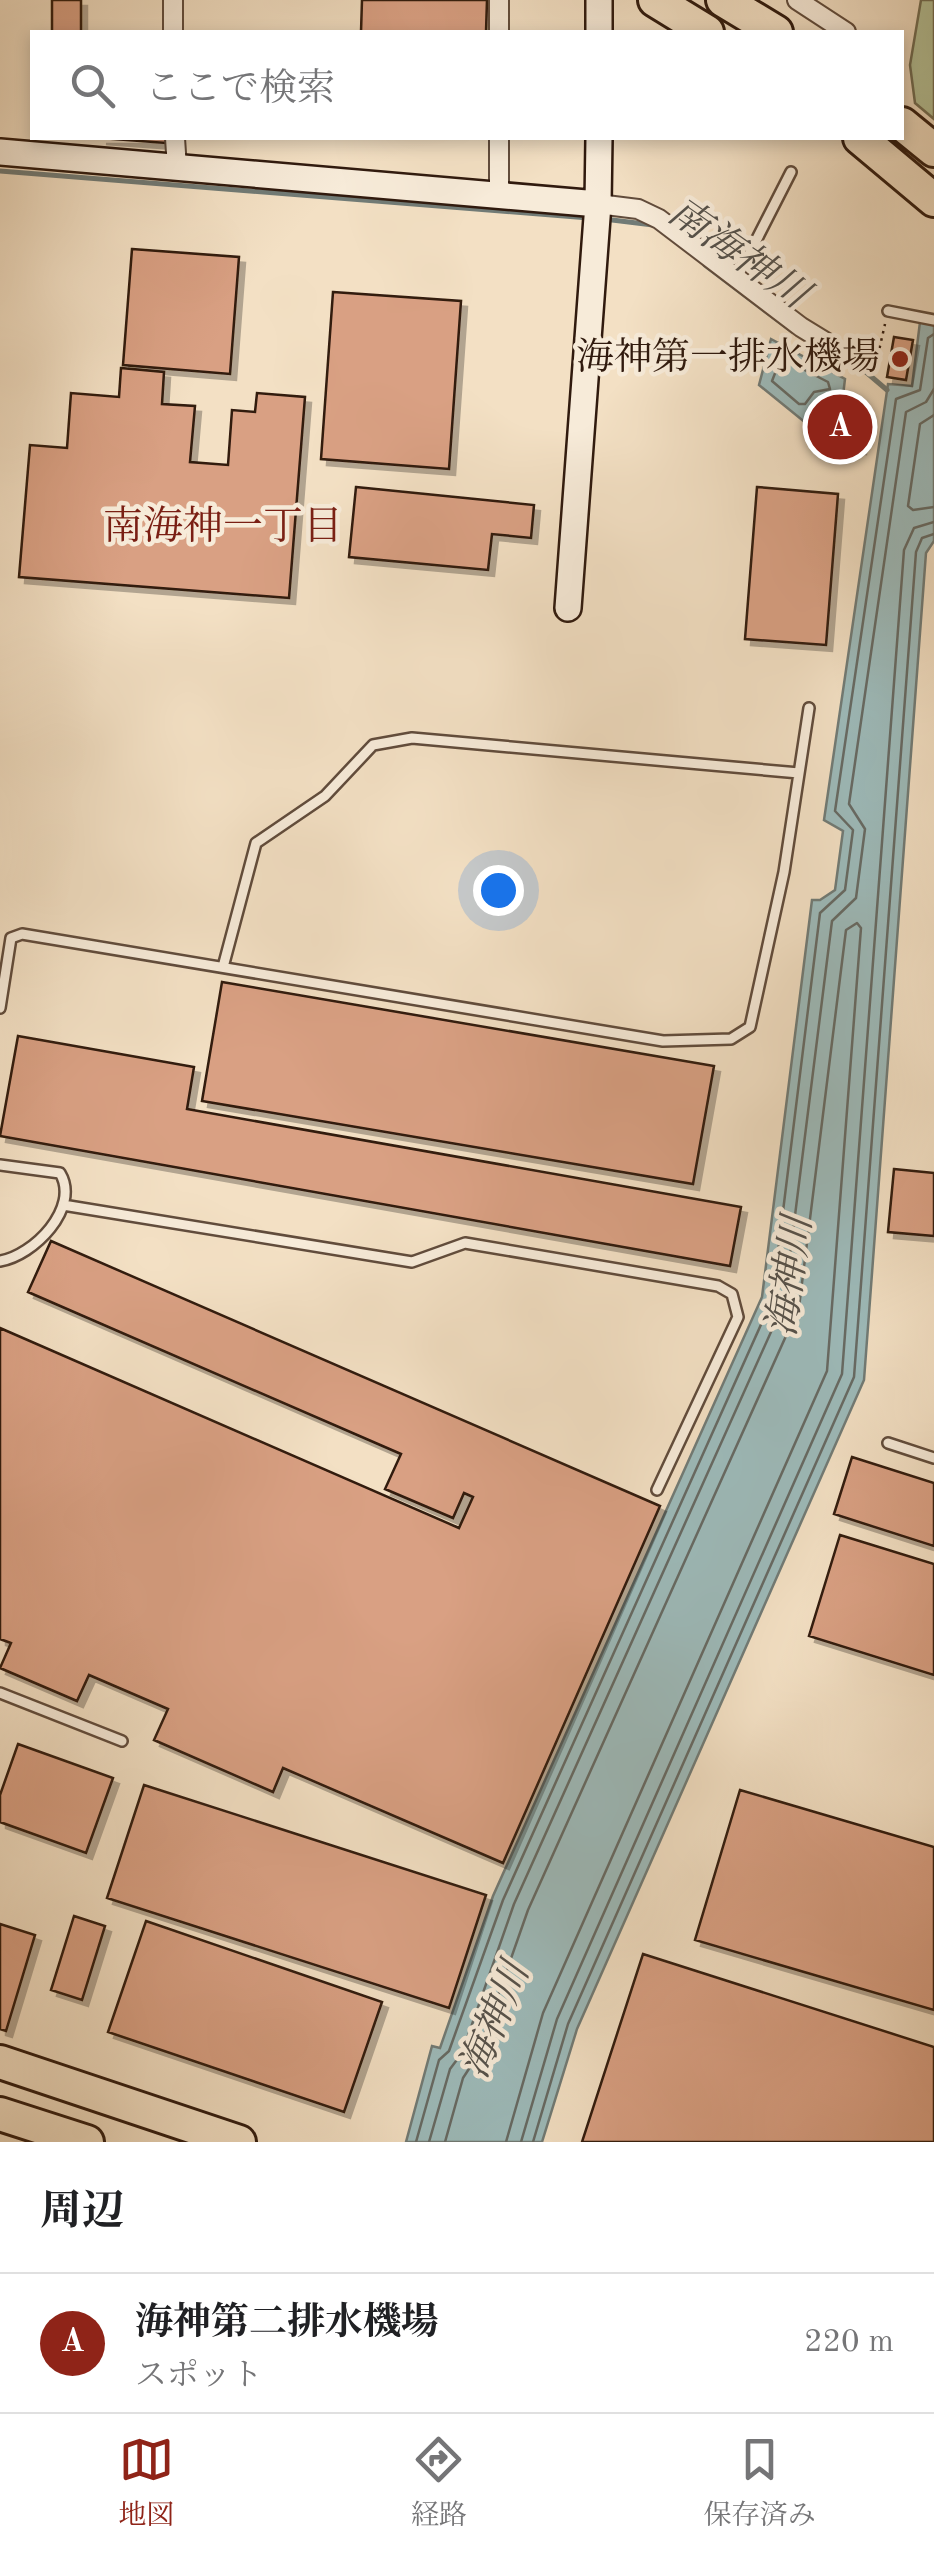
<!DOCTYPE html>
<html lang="ja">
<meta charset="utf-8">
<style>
body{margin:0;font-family:"Old Standard TT","Noto Serif JP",serif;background:#f6f6f6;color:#202124}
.you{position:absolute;left:498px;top:890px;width:35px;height:35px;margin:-25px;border:8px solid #fff;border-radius:50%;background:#1a73e8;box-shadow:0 0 0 15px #1a73e833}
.badge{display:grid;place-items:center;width:65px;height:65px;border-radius:50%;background:#8f2418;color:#fff;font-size:32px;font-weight:700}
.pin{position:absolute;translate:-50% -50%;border:5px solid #fff;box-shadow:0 2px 10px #0006}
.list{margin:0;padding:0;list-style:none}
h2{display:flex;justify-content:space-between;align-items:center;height:130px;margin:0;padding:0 40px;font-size:42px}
h2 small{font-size:32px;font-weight:400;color:#757577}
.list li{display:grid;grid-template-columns:65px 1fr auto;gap:30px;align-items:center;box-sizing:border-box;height:140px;padding:0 40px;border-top:2px solid #e0e0e0}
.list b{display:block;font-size:38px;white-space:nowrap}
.list p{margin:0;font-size:32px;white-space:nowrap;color:#757577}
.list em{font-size:32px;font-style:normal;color:#757577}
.icon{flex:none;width:55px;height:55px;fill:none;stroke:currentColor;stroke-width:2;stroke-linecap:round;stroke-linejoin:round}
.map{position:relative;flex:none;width:934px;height:2142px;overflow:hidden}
.search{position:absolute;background:#fff;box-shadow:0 5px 15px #0003;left:30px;right:30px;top:30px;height:110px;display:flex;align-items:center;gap:25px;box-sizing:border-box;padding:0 35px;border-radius:0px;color:#757577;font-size:38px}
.sheet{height:270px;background:#fff}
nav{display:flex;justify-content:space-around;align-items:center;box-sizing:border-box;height:140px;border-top:2px solid #e0e0e0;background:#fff;font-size:28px;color:#757577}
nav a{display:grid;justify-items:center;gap:5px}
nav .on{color:#8f2418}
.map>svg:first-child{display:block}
</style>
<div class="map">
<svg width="934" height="2142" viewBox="0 0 934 2142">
<defs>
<filter id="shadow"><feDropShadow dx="6" dy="6" stdDeviation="0" flood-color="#0004"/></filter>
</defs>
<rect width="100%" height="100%" fill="#f3e0c4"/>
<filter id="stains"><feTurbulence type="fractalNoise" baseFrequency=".002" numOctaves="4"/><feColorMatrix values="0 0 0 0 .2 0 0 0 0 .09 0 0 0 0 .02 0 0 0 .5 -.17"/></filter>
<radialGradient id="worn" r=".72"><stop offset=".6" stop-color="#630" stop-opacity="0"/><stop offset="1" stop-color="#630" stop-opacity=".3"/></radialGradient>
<path fill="#b5c399" stroke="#726e54" stroke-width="2.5" d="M921,0H934V119L915,103L910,65Z"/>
<path fill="#9dbbbb" stroke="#717b76" stroke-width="2.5" d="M920,322L934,325V541L926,553L864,1380L577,2029L542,2142H406L432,2046L440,2048L493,1896L762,1297L812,900H820L835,890L843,831L824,820L888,384L912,386Z
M771,339L845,379L842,404L817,401L812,428L759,385Z"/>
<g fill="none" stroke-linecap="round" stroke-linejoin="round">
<path stroke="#666a64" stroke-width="2.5" d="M781,358L828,382L830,389L814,392L805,404H799L772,381Z
M934,415L920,424L908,506L913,510L934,507
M416,2142L439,2060L449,2051L503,1900L772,1300L820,913L845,890L853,830L835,811L896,399L920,390L928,338L934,334
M429,2142L450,2069L462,2053L514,1904L784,1303L832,921L856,898L865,829L849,804L906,412L926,402L934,389
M445,2142L463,2078L476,2058L528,1910L799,1307L846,930L857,923L861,928L827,1371L543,2013L506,2142
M521,2142L557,2019L842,1374L904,550L914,528L934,522
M533,2142L568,2024L854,1377L916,552L922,538L934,534"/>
<path stroke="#717b76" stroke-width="5" d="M0,171L589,218
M604,219L653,225
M705,265L792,331
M809,342L860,367L887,390"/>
</g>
<path fill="#d9a083" stroke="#301a0e" stroke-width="2.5" filter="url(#shadow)" d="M52,0H81V32H52Z
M362,0H487L486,32H361Z
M100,138H166V143Z
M132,249L239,257L230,374L123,365Z
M333,292L461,301L449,469L321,459Z
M894,337L913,340L906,380L887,377Z
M121,368L164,372L162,404L195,406L190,462L228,465L232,410L255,412L257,393L305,397L289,598L19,577L30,445L67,448L71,393L119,397Z
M820,407L864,413L860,448L816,442Z
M356,487L534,505L531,538L492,534L488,570L349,557Z
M757,487L838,494L826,645L745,639Z
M222,982L714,1066L693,1184L202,1101Z
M18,1036L194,1067L187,1109L741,1207L730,1266L0,1136Z
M894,1169L934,1173V1236L888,1232Z
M51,1241L660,1506L503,1863L283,1768L273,1792L154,1740L168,1709L89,1675L77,1701L0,1668L11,1643L0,1639V1328L459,1528L473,1497L464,1493L453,1518L385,1489L401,1454L28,1292Z
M852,1457L934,1483V1546L834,1514Z
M840,1535L934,1564V1675L809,1636Z
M18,1744L113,1778L86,1853L0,1822V1795Z
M144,1785L486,1895L449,2008L107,1898Z
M740,1790L934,1847V2010L695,1940Z
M74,1916L105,1926L82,2000L51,1990Z
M146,1921L382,2002L344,2112L108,2032Z
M0,1924L35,1935L6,2031L0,2029Z
M643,1954L934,2047V2142H582Z"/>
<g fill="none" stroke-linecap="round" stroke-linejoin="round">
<defs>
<path id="lane" d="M737,278L791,172
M888,311L934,320
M223,967L256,843L325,796L373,745L412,738L799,773
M0,1008L11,938L22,934L663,1041L731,1039L750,1027L784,872L809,708
M0,1165L60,1173C81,1208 33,1256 0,1261
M63,1205L412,1262L465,1243L718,1286L732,1294L738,1317L657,1490
M888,1443L934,1458
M0,1693L122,1741"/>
<path id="street" d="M797,0L846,32
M173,32V0
M499,32V0
M175,138L177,168
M499,195V138
M598,204L638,209L659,219L801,327L832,346"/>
<path id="secondary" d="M599,0V32
M0,152L598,204
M568,608L598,204L599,138"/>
<path id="highway" d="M655,0L707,32
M723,0L776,32
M902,124L934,150
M860,138L934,200
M0,2062L239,2142
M0,2114L87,2142"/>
</defs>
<use href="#lane" stroke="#614c3c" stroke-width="14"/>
<use href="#street" stroke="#614c3c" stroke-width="22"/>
<use href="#secondary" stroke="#301a0e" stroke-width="30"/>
<use href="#highway" stroke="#301a0e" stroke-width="38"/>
<path stroke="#301a0e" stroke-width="2.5" stroke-dasharray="2.5 5" stroke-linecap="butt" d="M848,350L878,355L885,324"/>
<use href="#lane" stroke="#f7ebd9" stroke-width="9"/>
<use href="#street" stroke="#f7ebd9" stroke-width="18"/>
<use href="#secondary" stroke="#f7ebd9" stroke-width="25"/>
<use href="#highway" stroke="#f3e0c4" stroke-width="32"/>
</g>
<circle fill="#8f2418" stroke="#f7ebd9" stroke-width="4" cx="900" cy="359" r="10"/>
<g text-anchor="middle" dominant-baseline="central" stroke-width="9" stroke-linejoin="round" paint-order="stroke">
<g font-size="38" fill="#301a0e" stroke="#f7ebd9" text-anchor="end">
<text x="880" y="359">海神第一排水機場</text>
</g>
<g font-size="40" font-style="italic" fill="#56524b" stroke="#f7ebd9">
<text transform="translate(737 255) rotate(35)">南海神川</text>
<text transform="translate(792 1277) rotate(-82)">海神川</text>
<text transform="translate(497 2021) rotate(-68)">海神川</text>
</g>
<g font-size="40" fill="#7a1f14" stroke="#f7ebd9">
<text x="223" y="529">南海神一丁目</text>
</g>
</g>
<rect width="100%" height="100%" filter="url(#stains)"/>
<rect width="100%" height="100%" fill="url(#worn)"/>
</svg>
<div class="you"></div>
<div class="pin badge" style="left:840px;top:427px">A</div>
<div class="search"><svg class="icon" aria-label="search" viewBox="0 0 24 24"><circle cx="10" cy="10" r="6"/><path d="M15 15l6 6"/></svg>ここで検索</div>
</div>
<section class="sheet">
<h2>周辺<small></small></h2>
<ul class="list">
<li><span class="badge">A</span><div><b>海神第二排水機場</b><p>スポット</p></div><em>220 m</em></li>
</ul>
</section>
<nav>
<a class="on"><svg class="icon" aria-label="map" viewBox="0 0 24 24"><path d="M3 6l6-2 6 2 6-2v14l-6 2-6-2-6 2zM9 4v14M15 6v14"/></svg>地図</a>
<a><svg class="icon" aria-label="directions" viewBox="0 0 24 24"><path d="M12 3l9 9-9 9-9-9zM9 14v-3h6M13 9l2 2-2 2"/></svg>経路</a>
<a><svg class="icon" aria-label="saved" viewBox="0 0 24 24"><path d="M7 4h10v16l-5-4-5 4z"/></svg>保存済み</a>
</nav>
